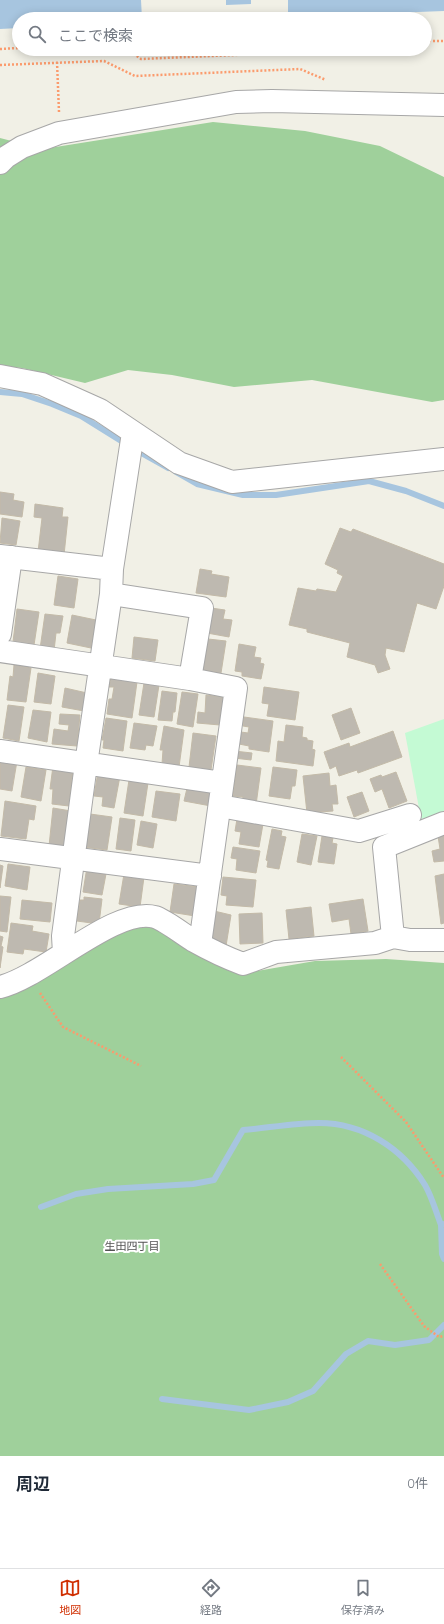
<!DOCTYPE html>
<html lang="ja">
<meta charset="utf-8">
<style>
body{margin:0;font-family:Quicksand,"Noto Sans JP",sans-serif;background:#f6f6f7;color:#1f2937}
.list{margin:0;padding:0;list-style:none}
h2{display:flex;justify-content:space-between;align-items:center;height:52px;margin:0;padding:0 16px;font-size:17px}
h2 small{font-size:13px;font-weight:400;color:#747a83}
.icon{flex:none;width:22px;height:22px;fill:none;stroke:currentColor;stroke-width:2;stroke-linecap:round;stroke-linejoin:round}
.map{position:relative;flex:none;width:444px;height:1456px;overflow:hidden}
.search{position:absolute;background:#fff;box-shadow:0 2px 10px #0003;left:12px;right:12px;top:12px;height:44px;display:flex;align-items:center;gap:10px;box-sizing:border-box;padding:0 14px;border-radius:22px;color:#747a83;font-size:15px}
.sheet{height:112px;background:#fff}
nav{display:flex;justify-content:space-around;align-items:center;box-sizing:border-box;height:56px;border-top:1px solid #e0e1e3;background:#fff;font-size:11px;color:#747a83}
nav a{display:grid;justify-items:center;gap:2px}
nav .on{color:#d02e00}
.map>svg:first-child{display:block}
</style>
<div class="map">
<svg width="444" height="1456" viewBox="0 0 444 1456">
<rect width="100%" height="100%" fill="#f1f0e6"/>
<path fill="#9fd09b" d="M213,122L305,131L380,146L444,177V400L432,402L312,380L234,387L172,375L128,370L85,383L22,368L0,366V138L43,149Z
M147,924L239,974L315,961L386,959L444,963V1456H0V994L124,927Z"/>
<path fill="#c4fad4" d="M444,719V813L421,819L405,733Z"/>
<path fill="#a7c5df" d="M0,0H141L142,19H19V28L0,29Z
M226,0H251V4L226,5Z
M288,0H444V11L288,17Z"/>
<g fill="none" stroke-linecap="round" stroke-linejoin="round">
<path stroke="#a7c5df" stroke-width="6" d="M0,392L22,394L52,404L81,416L126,444
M134,449L168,468
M176,472L197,484L243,495H276L369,481L406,491L444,506
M41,1207L76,1194L108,1189L193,1184L214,1180L243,1130C267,1128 295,1123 319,1123C363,1123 402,1148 425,1185C432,1197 436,1212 441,1225
M444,1224L441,1225L442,1254L444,1259
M162,1399L249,1410L288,1402L313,1391L346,1354L368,1341L395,1345L429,1340L444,1325"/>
</g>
<path fill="#beb9b0" stroke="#c3baa8" d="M0,492L14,494L13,500L24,502L22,517L0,514Z
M35,504L63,508L62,517H68L64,555L38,552L42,518L34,517Z
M2,518L20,521L16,545L0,543Z
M340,528L351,532L353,529L444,564V586L436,609L417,603L404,652L386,648L385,655L390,669L378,673L375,665L347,657L350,643L307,632V629L289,625L298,588L316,591L317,589L336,592L343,576L337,573L338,570L325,564Z
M200,569L212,571L211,574L229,577L226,597L196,593Z
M58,576L78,579L74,608L54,605Z
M211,608L225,610L223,619L232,620L229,637L207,633Z
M17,609L39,612L34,645L13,642Z
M45,614L63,616L60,633H56L54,651L40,649Z
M72,615L96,620L91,648L67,643Z
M134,637L158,640L155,661L132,658Z
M208,639L226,641L221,673L203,670Z
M239,644L256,647L254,657L261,658L260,663L264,664L261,679L242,676V672L235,671Z
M14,665L31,668L26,702L7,700L10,676L13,677Z
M38,673L55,676L51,704L34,702Z
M111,678L137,682L132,718L107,714L109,699H112L114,687H109Z
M144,683L159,685L154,717L139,715Z
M264,687L299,692L295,720L267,716L269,704L262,703Z
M65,688L87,693L84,711L62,707Z
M162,691L177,693L175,712H173L172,721L158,720Z
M182,692L198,694L193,727L177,724Z
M206,695L223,697L220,725L197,723L198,712L205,713Z
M8,705L24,707L19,741L3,738Z
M351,708L360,733L341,740L332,715Z
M33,710L51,712L47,742L28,738Z
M60,714L80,715L77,746L52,744L54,729L68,731L69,725L59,724Z
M244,717L273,721L269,752L249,749V746L239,744L241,732L248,733L249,727L243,726Z
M106,718L127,721L123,751L103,748L104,740H102Z
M134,723L157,726L153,746L146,745L145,750L130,748Z
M286,725L303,727L302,737L307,738V740L313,741L312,749L315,750L313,766L276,761L278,741L284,742Z
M164,726L184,730L179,767L162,764L163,750H160Z
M393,731L402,757L358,773L357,770L339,776L336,766L330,769L324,752L349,743L350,747Z
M193,733L216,736L211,770L189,767Z
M234,751L252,753L251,760L234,758Z
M0,761H17L12,791L0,789Z
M237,765L261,768L256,805L242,803L243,797L233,796Z
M53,766L73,769L69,806L52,804L53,789H50Z
M26,767L46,770L41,801L21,797Z
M273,767L297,770L295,786H292L290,799L269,796Z
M98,772L120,776L114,808L102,806L103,797L94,796Z
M396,772L407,801L389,808L382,789L375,792L370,779L381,775L382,777Z
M329,773L330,786L336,785L338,804H332L333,811L307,813L303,776Z
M129,780L148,783L143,816L124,813Z
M188,784L208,787L213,794L211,806L184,801Z
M156,791L180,794L176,821L152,817Z
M362,792L369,811L354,817L347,797Z
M5,801L36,806L34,820L29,819L26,839L1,836Z
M53,808L71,811L65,848L49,846Z
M90,814L112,817L107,850L83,847Z
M120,818L135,820L131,851L116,849Z
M237,819L263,824L259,847L239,844L241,832L235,831Z
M141,821L157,824L153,848L137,845Z
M272,829L282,831L281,836L286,837L279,869L267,867L268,861L266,860Z
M302,834L317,836L311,865L297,862Z
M444,835V861L434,862L432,851L440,849L438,836Z
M322,836L333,838L332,843L337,844L334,864L318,862Z
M233,847L260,851L256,873L236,870L237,859L231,858Z
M8,864L30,867L27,890L5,886Z
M0,865L3,866L0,888Z
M87,867L102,870L101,874H106L102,895L83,892Z
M124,874L144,877L140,907L119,904Z
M444,874V923L441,924L435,876Z
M223,877L256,880L253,907L226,905L227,896L221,895Z
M174,884L199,887L195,916L170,912Z
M0,896L11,897L7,932L0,931Z
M84,897L102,899L99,924L77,921L80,900H84Z
M363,899L368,931L351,934L349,919L332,922L329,904Z
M22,900L52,903L50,922L20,919Z
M311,907L314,936L289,939L286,910Z
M214,911L231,915L226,946L210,940Z
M262,913L263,943L240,944L239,914Z
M11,923L33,926L32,931L49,934L46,952L24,949L23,954L7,952Z
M0,936L3,937L1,946L3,947L0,968Z"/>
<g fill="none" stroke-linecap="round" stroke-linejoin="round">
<defs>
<path id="minor" d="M0,163L6,157L22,147L59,133L236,102L272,101L444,105
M0,376L42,384L100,410L179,463L232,482L444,459
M0,556L112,569
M111,594L202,608L190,679
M0,634L11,557
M0,651L190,679L236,688L200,944
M0,751L222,783
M220,806L359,831L410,815
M0,849L210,876
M393,937L384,847L444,823
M64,953L63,936L86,764L111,594L112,569L133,433
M0,987C43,977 115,906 155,917C165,920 184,935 194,941C210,950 227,958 243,964L276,952L375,943L393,937L410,940H444"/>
</defs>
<use href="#minor" stroke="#a7a7a7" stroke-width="24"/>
<path stroke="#fb9b6d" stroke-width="2.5" stroke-dasharray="2 2" stroke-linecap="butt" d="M425,41H444
M0,49L19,48
M127,49L141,59L305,52V49
M57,62L59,112
M0,65L104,61L135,76L300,69L326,80
M40,993L63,1027L141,1066
M341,1057L406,1122L444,1178
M380,1264L424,1326L439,1337L444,1336"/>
<use href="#minor" stroke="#fff" stroke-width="22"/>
</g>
<g text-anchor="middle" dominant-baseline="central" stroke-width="4" stroke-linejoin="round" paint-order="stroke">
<g font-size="11" fill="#535353" stroke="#fff">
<text x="132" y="1246">生田四丁目</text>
</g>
</g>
</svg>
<div class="search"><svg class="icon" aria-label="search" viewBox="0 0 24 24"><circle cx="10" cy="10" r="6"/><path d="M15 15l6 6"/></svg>ここで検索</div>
</div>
<section class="sheet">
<h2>周辺<small>0件</small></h2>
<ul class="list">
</ul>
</section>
<nav>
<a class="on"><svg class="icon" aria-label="map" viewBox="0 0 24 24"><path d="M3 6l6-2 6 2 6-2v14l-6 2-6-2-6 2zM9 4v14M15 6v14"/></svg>地図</a>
<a><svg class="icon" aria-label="directions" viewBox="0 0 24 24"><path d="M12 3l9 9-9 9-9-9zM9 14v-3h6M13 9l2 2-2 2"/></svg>経路</a>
<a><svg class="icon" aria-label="saved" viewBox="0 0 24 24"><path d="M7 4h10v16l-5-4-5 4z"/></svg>保存済み</a>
</nav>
